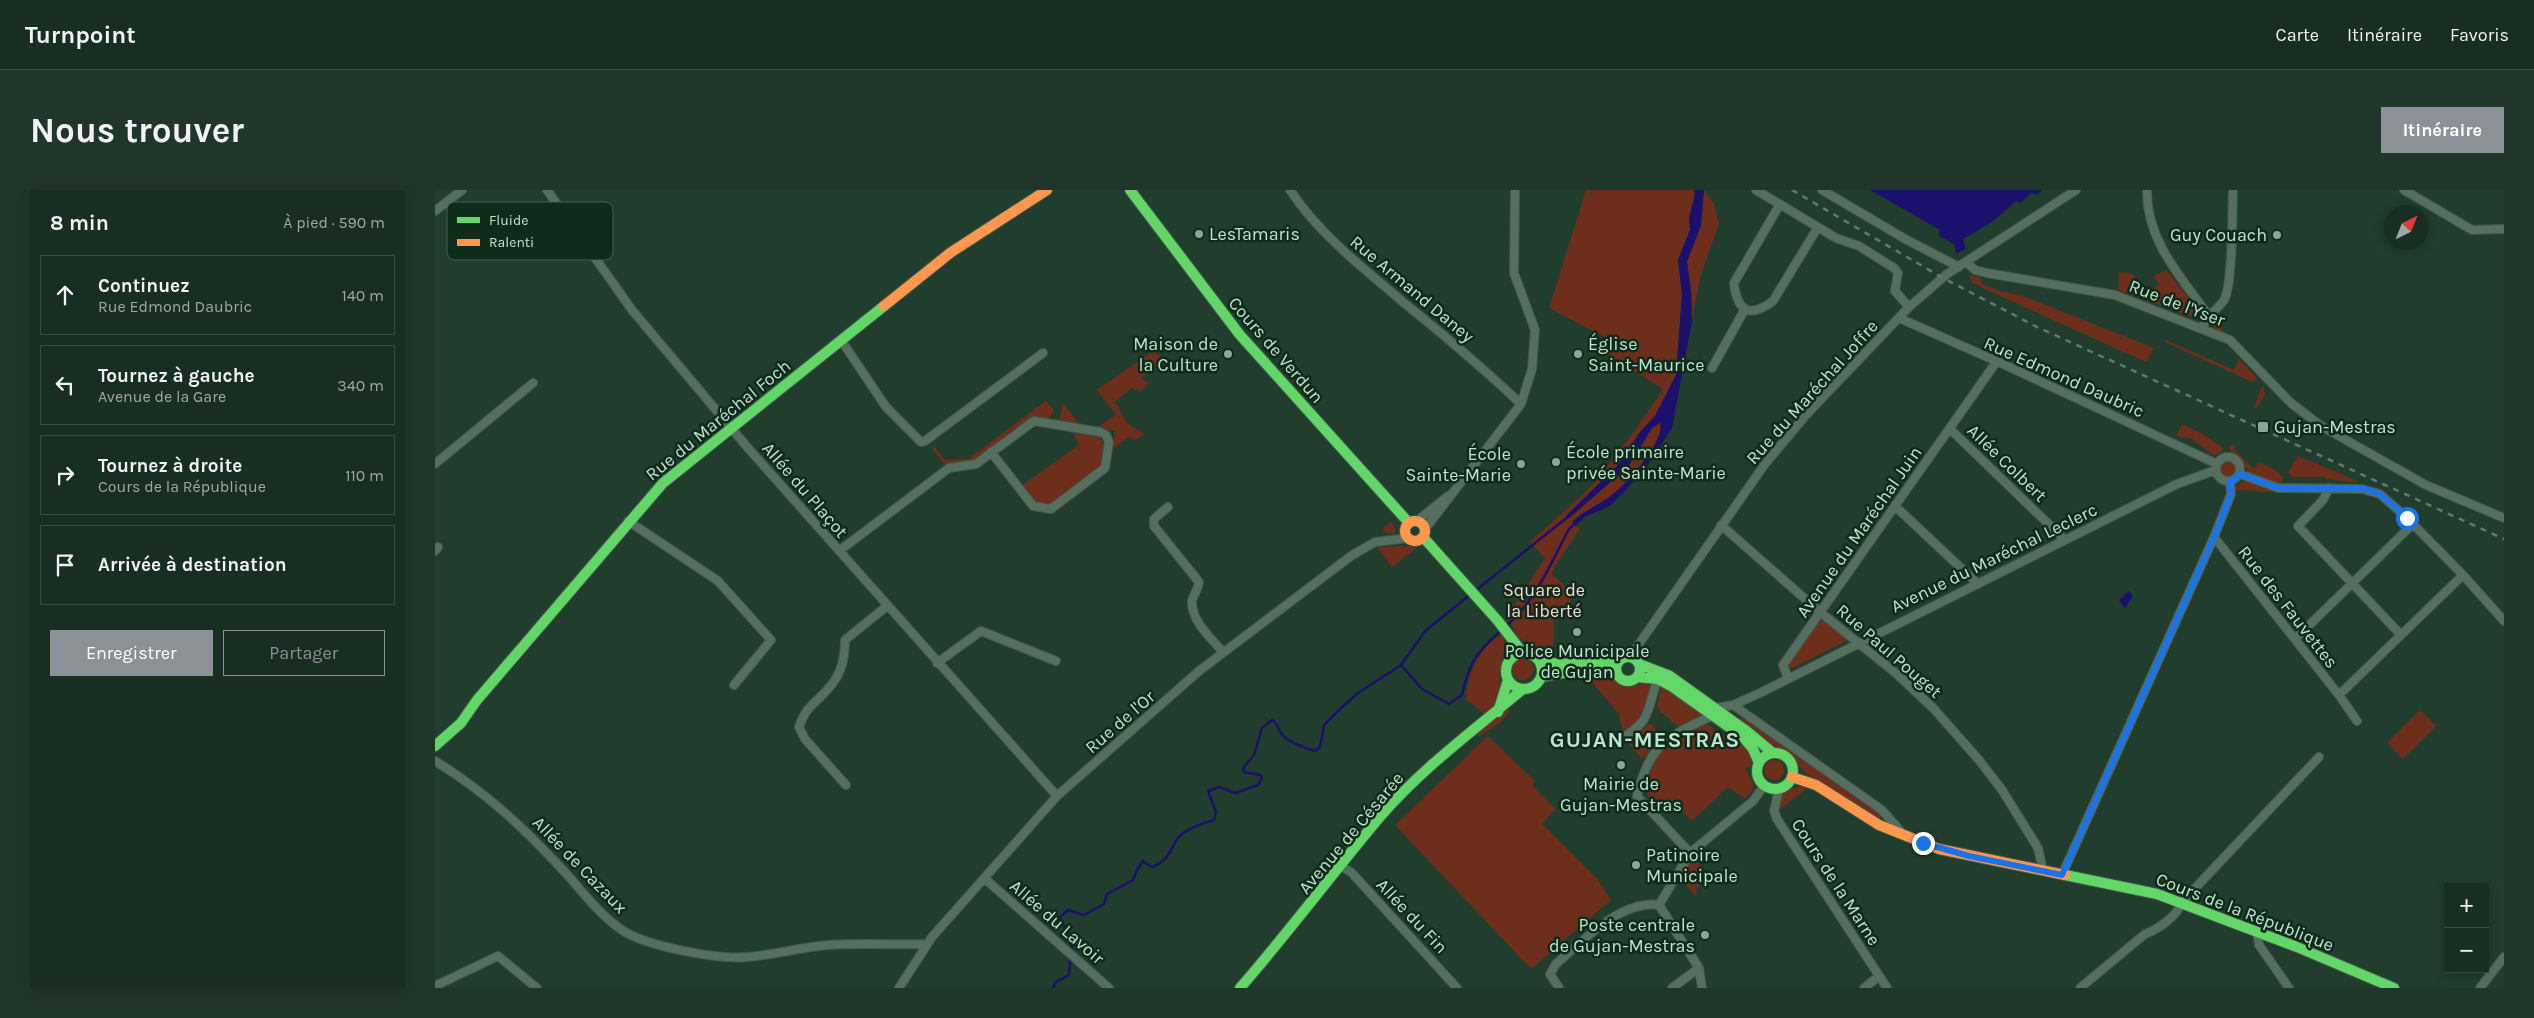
<!DOCTYPE html>
<html lang="fr">
<meta charset="utf-8">
<style>
body{margin:0;font-family:Karla,sans-serif;background:#21362a;color:#f1f3f6}
.controls{position:absolute;right:15px;bottom:15px;display:grid;overflow:hidden;border-radius:0px;box-shadow:0 2px 12px #0003}
.controls button{width:45px;height:45px;display:grid;place-items:center;padding:0;border:0;border-bottom:1px solid #364a40;background:#182e22;color:#f1f3f6;font:25px sans-serif}
.compass{position:absolute;left:1949px;top:15px;width:45px;height:45px;border-radius:50%;background:#182e22;box-shadow:0 2px 12px #0003;rotate:43deg}
.stop{position:absolute;width:15px;height:15px;margin:-11px;border:4px solid #1a73e8;border-radius:50%;background:#fff}
.stop.end{background:#1a73e8;border-color:#fff;box-shadow:0 1px 5px #0008}
.list{margin:0;padding:0;list-style:none}
h2{display:flex;justify-content:space-between;align-items:center;height:65px;margin:0;padding:0 20px;font-size:21px}
h2 small{font-size:16px;font-weight:400;color:#9fa8a5}
.list li{display:grid;grid-template-columns:32px 1fr auto;gap:15px;align-items:center;box-sizing:border-box;height:80px;margin:0 10px 10px;padding:0 10px;border:1px solid #364a40;border-radius:0px}
.list b{display:block;font-size:19px;white-space:nowrap}
.list p{margin:0;font-size:16px;white-space:nowrap;color:#9fa8a5}
.list em{font-size:16px;font-style:normal;color:#9fa8a5}
.actions{display:flex;gap:10px;padding:15px 20px}
.actions a{flex:1;padding:11px 0;border:1px solid #8c9099;border-radius:0px;text-align:center;font-size:18px;color:#8c9099}
.actions .main{background:#8c9099;color:#fff}
.icon{flex:none;width:28px;height:28px;fill:none;stroke:currentColor;stroke-width:2;stroke-linecap:round;stroke-linejoin:round}
.map{position:relative;flex:none;width:2069px;height:798px;overflow:hidden;border-radius:0px}
header{display:flex;align-items:center;gap:30px;box-sizing:border-box;height:70px;padding:0 25px;background:#182e22;border-bottom:1px solid #364a40}
header strong{font-size:24px}
nav{display:flex;gap:28px;margin-inline-start:auto;font-size:18px}
.intro{display:flex;align-items:center;justify-content:space-between;box-sizing:border-box;height:120px;padding:0 30px}
h1{margin:0;font-size:35px}
.button{padding:12px 22px;border-radius:0px;background:#8c9099;color:#fff;font-size:18px;font-weight:700}
main{display:flex;gap:30px;padding:0 30px}
aside{flex:1;background:#182e22;border-radius:0px;box-shadow:0 2px 12px #0003}
.map>svg:first-child{display:block}
</style>
<header>
<strong>Turnpoint</strong>
<nav><a>Carte</a><a>Itinéraire</a><a>Favoris</a></nav>
</header>
<div class="intro"><h1>Nous trouver</h1><a class="button">Itinéraire</a></div>
<main>
<aside>
<h2>8 min<small>À pied · 590 m</small></h2>
<ul class="list">
<li><svg class="icon" aria-label="ahead" viewBox="0 0 24 24"><path d="M12 20V5M6 11l6-6 6 6"/></svg><div><b>Continuez</b><p>Rue Edmond Daubric</p></div><em>140 m</em></li>
<li><svg class="icon" aria-label="left" viewBox="0 0 24 24"><path d="M17 20v-9H6M10 6l-5 5 5 5"/></svg><div><b>Tournez à gauche</b><p>Avenue de la Gare</p></div><em>340 m</em></li>
<li><svg class="icon" aria-label="right" viewBox="0 0 24 24"><path d="M7 20v-9h11M14 6l5 5-5 5"/></svg><div><b>Tournez à droite</b><p>Cours de la République</p></div><em>110 m</em></li>
<li><svg class="icon" aria-label="arrive" viewBox="0 0 24 24"><path d="M6 21V4h12l-3 4 3 4H6"/></svg><div><b>Arrivée à destination</b></div></li>
</ul>
<div class="actions"><a class="main">Enregistrer</a><a>Partager</a></div>
</aside>
<div class="map">
<svg width="2069" height="798" viewBox="0 0 2069 798">
<rect width="100%" height="100%" fill="#203d2d"/>
<path fill="#6d2f1c" d="M1151,0H1259L1260,5L1254,28L1255,40L1243,70L1247,104L1241,185L1220,226L1205,242L1183,275L1131,326L1134,328L1193,277L1217,238L1225,233C1231,250 1193,292 1180,304C1166,315 1150,320 1137,332L1145,339L1120,376L1117,384L1140,406L1118,431V470L1081,446L1079,438L1071,427L1110,368L1095,352L1157,296L1198,243L1228,199L1174,165L1177,151L1114,118Z
M1269,0L1279,14L1284,33L1265,88L1257,131L1256,101L1252,72L1266,35Z
M1731,80L1761,117L1763,124L1759,128L1683,100L1684,82L1698,84L1708,103L1714,100L1716,104L1720,101L1719,97L1724,95L1719,86Z
M1534,85L1546,88L1547,94L1568,102L1586,105L1719,158L1711,172L1552,100L1537,93Z
M1783,121L1785,133L1790,143L1780,139L1775,133Z
M1731,150L1799,180L1804,169L1823,189L1817,192L1730,152Z
M720,160L728,171L706,188L714,193L706,201L696,198L679,213L684,217C688,232 696,237 710,243L701,250L693,247L678,259L680,240H661V238L681,225L662,200Z
M1828,194L1830,204L1822,218L1819,217Z
M611,211L619,220L614,229L602,228L591,232L538,271L510,275L496,257L498,255L510,270L533,269Z
M628,213L645,235L624,231Z
M1747,234L1766,243L1788,258L1787,262L1779,266L1756,248L1741,246Z
M638,243L664,247L670,256L666,276L615,315L600,312L586,296L644,255Z
M1795,255H1800L1799,259L1817,277L1820,279L1823,272C1832,275 1843,280 1848,288L1846,293C1833,296 1827,285 1813,282L1807,269L1795,260Z
M1863,266L1921,290L1922,293L1890,289L1889,287H1857L1853,282Z
M1785 279a8 8 0 1 1 16 0a8 8 0 1 1-16 0Z
M1810,291L1840,302C1825,304 1817,297 1799,302V297Z
M957,331L961,341L958,344L951,343L947,339Z
M971,356L982,358L957,377L942,357Z
M1385,431H1390L1413,450L1360,477L1354,478L1353,474Z
M1067,444C1072,456 1069,459 1067,471C1061,495 1071,502 1052,526L1031,509C1032,485 1045,456 1067,444Z
M1077 479a11 11 0 1 1 22 0a11 11 0 1 1-22 0Z
M1163,482L1190,497L1202,496L1206,492H1212L1216,496C1213,512 1208,539 1187,540L1184,524L1151,485Z
M1229,495L1266,522V526L1245,536C1238,536 1233,525 1225,522L1222,516L1226,497Z
M1073,517L1075,522L1067,531L1045,546H1041Z
M1985,520L2001,536L1968,569L1952,553Z
M1306,527L1447,625L1445,629L1421,617L1369,582L1354,562L1335,555L1304,530Z
M1213,534H1216L1228,548L1210,567L1206,568L1193,553Z
M1272,534L1296,551L1301,547L1306,548L1317,565L1316,576L1310,578L1318,593V600L1310,609L1293,597L1257,631L1246,619L1241,623L1222,610L1217,612C1191,576 1245,546 1272,534Z
M1053,546L1100,591L1097,595L1121,619L1107,634L1163,690L1176,710L1096,779L960,635Z
M1329 580a10 10 0 1 1 20 0a10 10 0 1 1-20 0Z
M1368,596L1372,598L1344,620C1342,603 1353,598 1368,596Z
M1260,668L1277,691L1275,696L1273,688L1262,697L1261,706L1244,687L1251,676Z"/>
<path fill="#1b106c" d="M1259,0H1269L1266,35L1252,72L1256,101L1257,131L1237,238L1213,275L1191,300L1175,316L1150,327L1141,335L1137,332C1149,320 1165,315 1178,304C1192,294 1231,249 1225,233L1217,238L1193,277L1134,328L1131,326L1183,275L1205,242L1220,226L1241,185L1247,104L1243,70L1255,40L1254,28L1260,5Z
M1435,0H1607L1602,5L1597,3L1585,13L1581,11L1557,32L1528,49L1531,59L1521,64L1519,54L1504,46L1505,40Z
M1694,401L1698,406L1690,418L1684,410Z"/>
<g fill="none" stroke-linecap="round" stroke-linejoin="round">
<path stroke="#1b106c" stroke-width="2.5" d="M1040,401L1134,326
M1070,437C1100,412 1116,373 1134,339L1141,333
M966,475L987,499L1014,514L1027,505C1033,475 1042,461 1066,441
M618,798L621,792L634,785C634,778 638,751 637,748C635,741 627,736 624,728L633,720L649,725L669,714L672,704L698,690L702,680L708,671L717,677C735,669 733,663 743,648C751,638 767,634 779,630L781,622L773,601L784,597L800,603L823,595L827,588L825,585L809,582L808,578L819,565L827,538L837,530C844,534 842,538 846,543C852,552 870,558 880,561L885,557L889,535L905,519L923,503L966,475L990,441L1036,404"/>
<defs>
<path id="street" d="M112,0L197,120L313,258L622,606
M855,0C885,45 927,77 968,112C1009,145 1048,178 1086,214
M1321,0L1401,48L1424,56L1459,78L1463,83L1460,101L1474,117
M1387,0L1472,50L1524,77
M1712,0C1711,50 1746,87 1773,125
M1969,0L2037,40L2069,39
M1345,14L1299,93C1302,121 1314,129 1338,111L1383,37
M0,21L27,0
M1531,72L1540,80L1552,83L1680,105L1795,150L1856,213L1886,236L1991,295L2069,328
M1464,128L1568,174L1782,274
M1767,138C1773,124 1786,117 1790,108C1798,89 1797,24 1798,0
M406,150L451,217L486,252L490,251L608,163
M1277,178L1310,119
M1515,239L1630,350
M1781 279a12 12 0 1 1 24 0a12 12 0 1 1-24 0Z
M0,274L98,193
M1805,284L1843,298L1927,299L1945,304L1972,328L2028,385L2069,431
M1894,298L1888,310L1863,336L1966,445
M1460,316L1543,394
M733,317L719,329V336L764,392C763,400 758,405 757,411C756,431 776,448 788,462
M193,331L283,391L336,450L299,495
M982,331L1013,306
M1286,335L1385,422L1463,485L1499,519L1544,570L1567,600L1603,658L1608,681
M990,339L1086,214L1097,179L1100,140L1079,83L1080,0
M1779,347L1904,505L2028,385
M0,361L3,357
M404,361L514,278L541,274L599,231L665,242L671,245L674,252L670,278L616,319L598,316L556,262
M1860,449L1978,334
M1197,468L1199,461L1330,274L1371,225L1474,117L1512,84L1641,0
M502,473L546,441L621,471
M1353,488L1348,475L1562,171
M1904,505L1922,531
M1298,515L1447,620L1468,644
M1280,518L1298,515L1323,504L1742,294L1781,280
M1181,552C1219,529 1209,526 1223,489
M0,571C49,601 87,636 126,678C146,699 163,724 187,740C210,756 284,770 312,767C340,765 366,757 394,755C427,753 460,755 492,754
M411,595L370,549L364,537C372,513 383,513 397,494C407,482 410,465 410,450L452,416
M1344,599L1339,621L1342,629L1452,798
M1255,663L1202,606C1215,554 1231,547 1277,526
M907,677L916,682L1022,798
M1627,685L1779,347L1796,304L1795,292
M549,688L674,798
M1822,741L1824,755L1854,798
M0,796L63,766L102,798
M464,798L497,747L622,606L764,481L916,366L940,352L973,348
M1124,798L1115,784L1121,774C1148,751 1185,710 1224,715
M1237,798L1264,778
M1267,798L1264,778L1224,715L1255,663L1318,611L1329,596
M1429,798L1444,786
M1645,798L1710,744C1724,739 1742,726 1747,712L1884,567
M2045,798L2069,767"/>
<path id="fast" d="M695,0L805,145L974,333
M988,347L1063,431L1087,462
M1071 481a18 18 0 1 1 36 0a18 18 0 1 1-36 0Z
M1181 479a12 12 0 1 1 24 0a12 12 0 1 1-24 0Z
M1103,469L1122,474L1183,472
M1204,474L1235,486L1313,542L1338,563
M1106,487L1154,478L1181,481
M1202,487L1223,489L1236,496L1308,547L1318,559L1324,573
M1063,522L1073,490
M0,556L26,533L42,510L228,293L449,116
M1322 581a18 18 0 1 1 36 0a18 18 0 1 1-36 0Z
M1630,685L1722,704L1862,757L1959,798
M805,798C853,743 897,684 944,628C986,579 1039,540 1088,499"/>
<path id="slow" d="M449,116L515,63L612,0
M970 341a10 10 0 1 1 20 0a10 10 0 1 1-20 0Z
M1357,587L1381,595L1444,635L1504,659L1630,685"/>
</defs>
<use href="#street" stroke="#41594b" stroke-width="10"/>
<use href="#fast" stroke="#41594b" stroke-width="12"/>
<use href="#slow" stroke="#41594b" stroke-width="12"/>
<use href="#street" stroke="#566e60" stroke-width="8"/>
<use href="#fast" stroke="#63d668" stroke-width="10"/>
<use href="#slow" stroke="#ff974d" stroke-width="10"/>
<path stroke="#65796e" stroke-width="2.5" stroke-dasharray="6 6" stroke-linecap="butt" d="M1357,0L1508,88L1602,137L2069,349"/>
</g>
<g fill="none" stroke-linecap="round" stroke-linejoin="round">
<path stroke="#1a73e8" stroke-width="6" d="M1488,653L1534,666L1627,685L1779,347L1796,304L1795,292L1801,289L1805,284L1843,298H1927L1945,304L1972,328"/>
</g>
<g fill="#89a894" stroke="#0f2b1b" stroke-width="2">
<circle cx="764" cy="44" r="5"/>
<circle cx="1842" cy="45" r="5"/>
<circle cx="793" cy="164" r="5"/>
<circle cx="1143" cy="164" r="5"/>
<rect x="1822" y="231" width="12" height="12" rx="2.5"/>
<circle cx="1121" cy="272" r="5"/>
<circle cx="1086" cy="274" r="5"/>
<circle cx="1142" cy="442" r="5"/>
<circle cx="1186" cy="575" r="5"/>
<circle cx="1201" cy="675" r="5"/>
<circle cx="1270" cy="745" r="5"/>
</g>
<g text-anchor="middle" dominant-baseline="central" stroke-width="5" stroke-linejoin="round" paint-order="stroke">
<g font-size="18" fill="#c1e2cb" stroke="#0f2b1b" text-anchor="start">
<text x="774" y="44">LesTamaris</text>
<text x="1832" y="45" text-anchor="end">Guy Couach</text>
<text x="783" y="154" text-anchor="end">Maison de<tspan x="783" dy="21">la Culture</tspan></text>
<text x="1153" y="154">Église<tspan x="1153" dy="21">Saint-Maurice</tspan></text>
<text x="1839" y="237">Gujan-Mestras</text>
<text x="1131" y="262">École primaire<tspan x="1131" dy="21">privée Sainte-Marie</tspan></text>
<text x="1076" y="264" text-anchor="end">École<tspan x="1076" dy="21">Sainte-Marie</tspan></text>
<text x="1142" y="461" text-anchor="middle">Police Municipale<tspan x="1142" dy="21">de Gujan</tspan></text>
<text x="1186" y="594" text-anchor="middle">Mairie de<tspan x="1186" dy="21">Gujan-Mestras</tspan></text>
<text x="1211" y="665">Patinoire<tspan x="1211" dy="21">Municipale</tspan></text>
<text x="1260" y="735" text-anchor="end">Poste centrale<tspan x="1260" dy="21">de Gujan-Mestras</tspan></text>
</g>
<g font-size="18" fill="#c1e2cb" stroke="#0f2b1b">
<text transform="translate(977 99) rotate(40)">Rue Armand Daney</text>
<text transform="translate(1742 113) rotate(21)">Rue de l'Yser</text>
<text transform="translate(841 160) rotate(49)">Cours de Verdun</text>
<text transform="translate(1629 187) rotate(24)">Rue Edmond Daubric</text>
<text transform="translate(1377 202) rotate(-48)">Rue du Maréchal Joffre</text>
<text transform="translate(283 230) rotate(-39)">Rue du Maréchal Foch</text>
<text transform="translate(1572 273) rotate(44)">Allée Colbert</text>
<text transform="translate(370 300) rotate(49)">Allée du Plaçot</text>
<text transform="translate(1424 342) rotate(-55)">Avenue du Maréchal Juin</text>
<text transform="translate(1559 368) rotate(-26)">Avenue du Maréchal Leclerc</text>
<text transform="translate(1853 417) rotate(52)">Rue des Fauvettes</text>
<text transform="translate(1454 461) rotate(41)">Rue Paul Pouget</text>
<text transform="translate(685 532) rotate(-41)">Rue de l'Or</text>
<text transform="translate(916 643) rotate(-50)">Avenue de Césarée</text>
<text transform="translate(145 675) rotate(46)">Allée de Cazaux</text>
<text transform="translate(1401 692) rotate(57)">Cours de la Marne</text>
<text transform="translate(1810 722) rotate(21)">Cours de la République</text>
<text transform="translate(977 726) rotate(47)">Allée du Fin</text>
<text transform="translate(622 732) rotate(41)">Allée du Lavoir</text>
</g>
<g font-size="18" fill="#f9d9d0" stroke="#0f2b1b">
<text x="1109" y="400">Square de<tspan x="1109" dy="21">la Liberté</tspan></text>
</g>
<g font-size="22" font-weight="bold" letter-spacing="1" fill="#c1e2cb" stroke="#0f2b1b">
<text x="1210" y="550">GUJAN-MESTRAS</text>
</g>
</g>
<rect x="12" y="12" width="166" height="58" rx="8" fill="#0f2b1b" stroke="#446250" stroke-width="1"/>
<rect x="22" y="27" width="23" height="6" fill="#63d668"/>
<rect x="22" y="49" width="23" height="7" fill="#ff974d"/>
<g font-size="14" fill="#c1e2cb">
<text x="54" y="35">Fluide</text>
<text x="54" y="57">Ralenti</text>
</g>
</svg>
<div class="controls">
<button>+</button>
<button>−</button>
</div>
<svg class="compass" viewBox="-18 -18 36 36"><path d="M0-13l5 13h-10z" fill="#e53935"/><path d="M0 13l5-13h-10z" fill="#9fa8a5"/></svg>
<div class="stop" style="left:1972px;top:328px"></div>
<div class="stop end" style="left:1488px;top:653px"></div>
</div>
</main>
